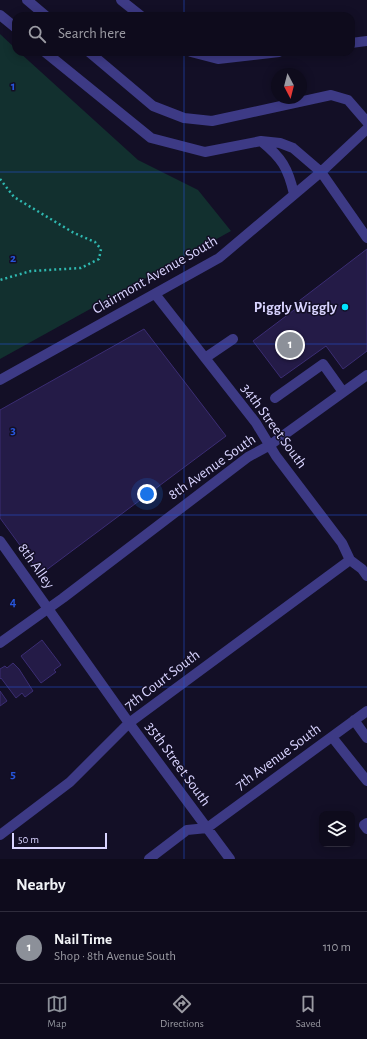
<!DOCTYPE html>
<meta charset="utf-8">
<style>
body{margin:0;font-family:"Alegreya Sans",sans-serif;background:#1c1929;color:#f1f3f6}
.controls{position:absolute;right:12px;bottom:12px;display:grid;overflow:hidden;border-radius:8px;box-shadow:0 2px 10px #0003}
.controls button{width:36px;height:36px;display:grid;place-items:center;padding:0;border:0;border-bottom:1px solid #2e2b3b;background:#0e0b1c;color:#f1f3f6;font:20px sans-serif}
.compass{position:absolute;left:271px;top:68px;width:36px;height:36px;border-radius:50%;background:#0e0b1c;box-shadow:0 2px 10px #0003;rotate:173deg}
.scale{position:absolute;left:12px;bottom:10px;width:95px;box-sizing:border-box;padding-left:4px;border:2px solid #d9d4ff;border-top:0;font-size:11px;line-height:14px;white-space:nowrap;color:#d9d4ff;-webkit-text-stroke:3px #130f26;paint-order:stroke}
.you{position:absolute;left:147px;top:494px;width:14px;height:14px;margin:-10px;border:3px solid #fff;border-radius:50%;background:#1a73e8;box-shadow:0 0 0 6px #1a73e833}
.badge{display:grid;place-items:center;width:26px;height:26px;border-radius:50%;background:#8c9099;color:#fff;font-size:13px;font-weight:700}
.pin{position:absolute;translate:-50% -50%;border:2px solid #fff;box-shadow:0 1px 4px #0006}
.list{margin:0;padding:0;list-style:none}
h2{display:flex;justify-content:space-between;align-items:center;height:52px;margin:0;padding:0 16px;font-size:17px}
h2 small{font-size:13px;font-weight:400;color:#9b9ba3}
.list li{display:grid;grid-template-columns:26px 1fr auto;gap:12px;align-items:center;box-sizing:border-box;height:72px;padding:0 16px;border-top:1px solid #2e2b3b}
.list b{display:block;font-size:15px;white-space:nowrap}
.list p{margin:0;font-size:13px;white-space:nowrap;color:#9b9ba3}
.list em{font-size:13px;font-style:normal;color:#9b9ba3}
.icon{flex:none;width:22px;height:22px;fill:none;stroke:currentColor;stroke-width:2;stroke-linecap:round;stroke-linejoin:round}
.map{position:relative;flex:none;width:367px;height:859px;overflow:hidden}
.search{position:absolute;background:#0e0b1c;box-shadow:0 2px 10px #0003;left:12px;right:12px;top:12px;height:44px;display:flex;align-items:center;gap:10px;box-sizing:border-box;padding:0 14px;border-radius:12px;color:#9b9ba3;font-size:15px}
.sheet{height:124px;background:#0e0b1c}
nav{display:flex;justify-content:space-around;align-items:center;box-sizing:border-box;height:56px;border-top:1px solid #2e2b3b;background:#0e0b1c;font-size:11px;color:#9b9ba3}
nav a{display:grid;justify-items:center;gap:2px}
nav .on{color:#8c9099}
.map>svg:first-child{display:block}
</style>
<div class="map">
<svg width="367" height="859" viewBox="0 0 367 859">
<rect width="100%" height="100%" fill="#130f26"/>
<path fill="#12302f" d="M0,34L16,49V52H19L138,160L198,190L231,231L0,359Z"/>
<path fill="#241b47" stroke="#3b2d73" d="M367,249V351L343,369L326,346L281,378L253,341L298,307L295,304Z
M144,329L226,436L41,574L0,518V410Z
M42,640L61,665L54,670L56,672L41,683L21,656Z
M13,663L19,669L33,691L25,697L22,693L16,698L1,678L0,679V669L5,666L7,668Z
M0,691L7,701L0,706Z"/>
<g fill="none" stroke-linecap="round" stroke-linejoin="round">
<path stroke="#2fb8b0" stroke-width="2.5" stroke-dasharray="2 3" stroke-linecap="butt" d="M0,179L14,197L74,233L95,242L101,249L99,259L81,268L31,271L0,280"/>
<path stroke="#3d3a85" stroke-width="10" d="M27,0L46,16
M121,0L141,16
M0,15L16,28
M351,43L367,41
M45,52L151,138L205,152L261,141C282,158 288,168 294,194
M89,52L153,106L184,118L212,121L331,95L348,100L367,122
M191,52L218,59L279,52
M261,141L280,143L293,148L321,172L367,238
M155,294L256,423L276,456L342,543L350,560L362,569L367,576
M205,358L233,339
M0,380L219,258L321,172L367,129
M275,398L323,364L343,392
M0,541L129,723L230,859
M0,643L63,598L248,457L270,445L367,375
M354,720L367,738
M332,737L367,781
M367,823L364,825L367,829
M0,835L70,782L129,723L350,560
M149,859L187,830L207,828L367,711"/>
</g>
<path fill="none" stroke="#2655da" stroke-width="1" stroke-opacity="0.55" d="M184,0V16M184,52V859M0,172H367M0,344H367M0,515H367M0,687H367"/>
<circle fill="#00e5ff" stroke="#130f26" stroke-width="1.5" cx="345" cy="307" r="4"/>
<g text-anchor="middle" dominant-baseline="central" stroke-width="3" stroke-linejoin="round" paint-order="stroke">
<g font-size="15" fill="#d9d4ff" stroke="#130f26">
<text transform="translate(155 275) rotate(-30)">Clairmont Avenue South</text>
<text transform="translate(274 426) rotate(54)">34th Street South</text>
<text transform="translate(212 467) rotate(-35)">8th Avenue South</text>
<text transform="translate(36 566) rotate(55)">8th Alley</text>
<text transform="translate(162 680) rotate(-37)">7th Court South</text>
<text transform="translate(278 757) rotate(-36)">7th Avenue South</text>
<text transform="translate(178 764) rotate(54)">35th Street South</text>
</g>
<g font-size="15" font-weight="bold" fill="#d9d4ff" stroke="#130f26" text-anchor="end">
<text x="337" y="307">Piggly Wiggly</text>
</g>
</g>
<g font-size="13" text-anchor="middle" font-weight="bold" fill="#2655da" stroke="#130f26" stroke-width="3" stroke-linejoin="round" paint-order="stroke">
<text x="13" y="90">1</text>
<text x="13" y="262">2</text>
<text x="13" y="434">3</text>
<text x="13" y="606">4</text>
<text x="13" y="778">5</text>
</g>
</svg>
<div class="controls">
<button><svg class="icon" aria-label="layers" viewBox="0 0 24 24"><path d="M12 4l9 5-9 5-9-5zM3 14l9 5 9-5"/></svg></button>
</div>
<svg class="compass" viewBox="-18 -18 36 36"><path d="M0-13l5 13h-10z" fill="#e53935"/><path d="M0 13l5-13h-10z" fill="#9b9ba3"/></svg>
<div class="scale">50 m</div>
<div class="you"></div>
<div class="pin badge" style="left:290px;top:345px">1</div>
<div class="search"><svg class="icon" aria-label="search" viewBox="0 0 24 24"><circle cx="10" cy="10" r="6"/><path d="M15 15l6 6"/></svg>Search here</div>
</div>
<section class="sheet">
<h2>Nearby<small></small></h2>
<ul class="list">
<li><span class="badge">1</span><div><b>Nail Time</b><p>Shop · 8th Avenue South</p></div><em>110 m</em></li>
</ul>
</section>
<nav>
<a class="on"><svg class="icon" aria-label="map" viewBox="0 0 24 24"><path d="M3 6l6-2 6 2 6-2v14l-6 2-6-2-6 2zM9 4v14M15 6v14"/></svg>Map</a>
<a><svg class="icon" aria-label="directions" viewBox="0 0 24 24"><path d="M12 3l9 9-9 9-9-9zM9 14v-3h6M13 9l2 2-2 2"/></svg>Directions</a>
<a><svg class="icon" aria-label="saved" viewBox="0 0 24 24"><path d="M7 4h10v16l-5-4-5 4z"/></svg>Saved</a>
</nav>
